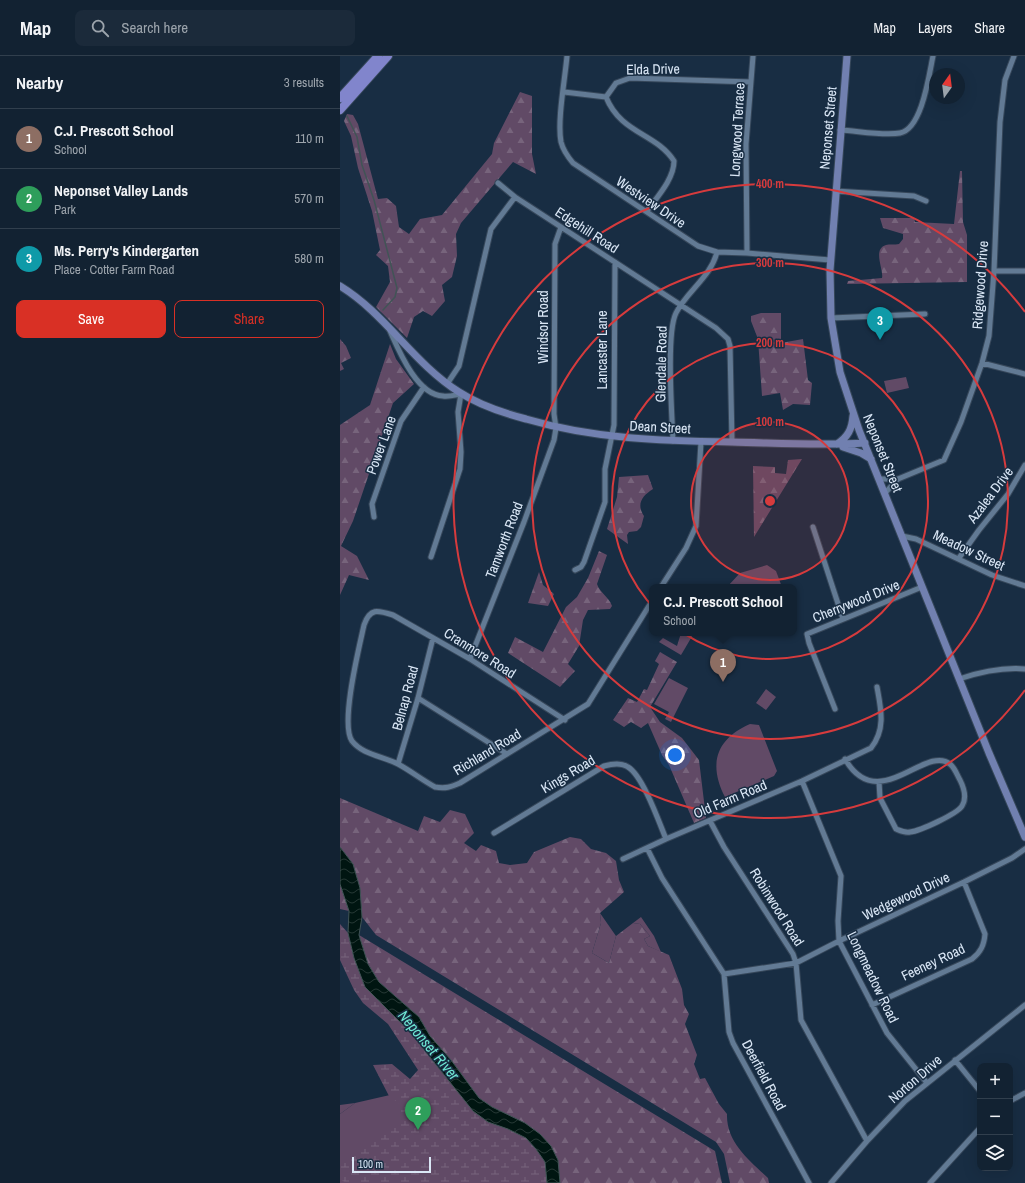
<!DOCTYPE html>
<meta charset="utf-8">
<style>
body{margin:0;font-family:"Archivo Narrow",sans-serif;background:#1b2a3a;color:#f1f3f6}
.controls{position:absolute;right:12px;bottom:12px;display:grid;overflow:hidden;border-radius:8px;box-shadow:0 4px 16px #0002}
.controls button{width:36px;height:36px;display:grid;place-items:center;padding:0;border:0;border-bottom:1px solid #313f4d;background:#122232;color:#f1f3f6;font:20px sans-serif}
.compass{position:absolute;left:589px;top:12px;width:36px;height:36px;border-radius:50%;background:#122232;box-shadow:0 4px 16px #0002;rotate:14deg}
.scale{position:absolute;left:12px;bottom:10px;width:79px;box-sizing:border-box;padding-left:4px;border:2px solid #dae7f6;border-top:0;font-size:11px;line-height:14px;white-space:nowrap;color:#dae7f6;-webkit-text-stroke:3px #182d43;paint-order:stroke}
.you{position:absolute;left:335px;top:699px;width:14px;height:14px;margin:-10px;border:3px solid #fff;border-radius:50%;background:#1a73e8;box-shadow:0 0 0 6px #1a73e833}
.badge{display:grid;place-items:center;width:26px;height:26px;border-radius:50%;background:#d93025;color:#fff;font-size:13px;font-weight:700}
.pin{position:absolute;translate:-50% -33px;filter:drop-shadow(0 1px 2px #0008)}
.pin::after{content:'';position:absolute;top:21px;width:14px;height:12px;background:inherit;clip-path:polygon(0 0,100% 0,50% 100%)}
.popup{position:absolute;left:309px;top:528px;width:148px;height:52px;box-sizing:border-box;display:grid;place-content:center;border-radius:8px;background:#122232;filter:drop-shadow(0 1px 3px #0005);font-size:13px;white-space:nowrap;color:#9ca4ac}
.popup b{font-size:15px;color:#f1f3f6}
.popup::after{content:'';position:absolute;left:50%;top:100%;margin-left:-8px;border:8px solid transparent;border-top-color:#122232}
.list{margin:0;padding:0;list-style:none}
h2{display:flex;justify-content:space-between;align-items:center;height:52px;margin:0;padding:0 16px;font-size:17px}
h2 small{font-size:13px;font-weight:400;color:#9ca4ac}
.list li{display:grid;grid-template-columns:26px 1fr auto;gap:12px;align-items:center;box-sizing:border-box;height:60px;padding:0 16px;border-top:1px solid #313f4d}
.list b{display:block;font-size:15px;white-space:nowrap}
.list p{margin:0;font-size:13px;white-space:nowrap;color:#9ca4ac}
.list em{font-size:13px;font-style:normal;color:#9ca4ac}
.actions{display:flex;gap:8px;padding:12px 16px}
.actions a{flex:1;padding:9px 0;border:1px solid #d93025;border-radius:8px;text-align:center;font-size:14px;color:#d93025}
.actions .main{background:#d93025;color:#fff}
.icon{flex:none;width:22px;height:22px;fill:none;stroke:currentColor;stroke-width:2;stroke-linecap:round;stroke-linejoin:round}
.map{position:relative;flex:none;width:685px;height:1127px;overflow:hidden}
header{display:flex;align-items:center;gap:24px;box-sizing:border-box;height:56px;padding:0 20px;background:#122232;border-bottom:1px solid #313f4d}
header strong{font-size:19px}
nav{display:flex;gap:22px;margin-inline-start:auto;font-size:14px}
.search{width:280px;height:36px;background:#1b2a3a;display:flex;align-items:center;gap:10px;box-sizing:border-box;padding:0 14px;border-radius:8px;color:#9ca4ac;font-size:15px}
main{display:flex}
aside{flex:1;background:#122232}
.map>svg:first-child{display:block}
</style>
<header>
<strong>Map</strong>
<div class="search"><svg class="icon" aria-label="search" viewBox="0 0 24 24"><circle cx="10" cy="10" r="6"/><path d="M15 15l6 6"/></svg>Search here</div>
<nav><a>Map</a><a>Layers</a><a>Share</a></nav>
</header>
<main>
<aside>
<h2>Nearby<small>3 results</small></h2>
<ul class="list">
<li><span class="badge" style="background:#8d6e63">1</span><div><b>C.J. Prescott School</b><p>School</p></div><em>110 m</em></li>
<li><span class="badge" style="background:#2e9e5b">2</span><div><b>Neponset Valley Lands</b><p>Park</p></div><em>570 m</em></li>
<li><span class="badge" style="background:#0f9aa8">3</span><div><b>Ms. Perry's Kindergarten</b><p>Place · Cotter Farm Road</p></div><em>580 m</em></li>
</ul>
<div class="actions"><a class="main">Save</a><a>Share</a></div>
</aside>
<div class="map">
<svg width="685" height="1127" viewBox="0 0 685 1127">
<defs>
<pattern id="forest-firs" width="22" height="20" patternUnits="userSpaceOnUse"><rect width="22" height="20" fill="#614a66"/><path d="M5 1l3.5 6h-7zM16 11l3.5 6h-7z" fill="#77647c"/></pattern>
<pattern id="wetland-marsh" width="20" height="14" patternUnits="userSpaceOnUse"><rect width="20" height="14" fill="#614a66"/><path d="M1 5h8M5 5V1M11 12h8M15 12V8" fill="none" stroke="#77647c"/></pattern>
<pattern id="water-waves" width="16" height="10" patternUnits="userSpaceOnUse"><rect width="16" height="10" fill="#001511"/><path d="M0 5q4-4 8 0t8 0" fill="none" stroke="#253734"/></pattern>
</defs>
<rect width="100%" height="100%" fill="#182d43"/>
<path fill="#614a66" d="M566,321L569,332L547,337L544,325Z
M427,509L436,515L442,531H387L400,517Z
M329,622L348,632L331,666L325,663L329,656L314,648Z
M426,633L436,641L426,654L416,647Z
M410,668L419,669L437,715L434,720L385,741C368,708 376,683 410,668Z
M260,857L276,880L269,907L252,897L261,867Z
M301,861L314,880L321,896L308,890L304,883L310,880L300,868L293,867Z
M98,1028L193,1127H0V1058L15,1047Z"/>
<path fill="url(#forest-firs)" d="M180,36L192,40V98L196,118L173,106L121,167L116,178L117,200L112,221L102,229L105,245L92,260L83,255L74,261L67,282L36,251L50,226L48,210L36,199L40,194L32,155L18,112L11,80L4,65L7,58L13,59L18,68L38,143L47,142L56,150L59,171L69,178L80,163L102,159L152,98L154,87Z
M620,115H622L623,166L627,179V226L507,228L508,225L542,222C544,214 532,193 546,189C549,188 555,189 559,188L563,183V178L543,172L540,162H574L575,166L614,168Z
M421,257H441V287L463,283L468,324L472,327L470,349L453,348L443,354L440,337L422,340L418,283L411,265V260Z
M0,283L6,290L11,302L1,307L4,313L0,315Z
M50,288L56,303L74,328L53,347L13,465L1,490L17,500L29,524L9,519L0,539V369L30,349Z
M462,403L414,481L413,410L435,411V417L446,418L448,404Z
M308,419L313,433C302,440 296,448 304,460L301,471L297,475L289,476L287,479L288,488L267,473L277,441L279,421Z
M259,495L267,499L257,528C260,537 269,541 272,550L270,553L248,554L243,564L239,590L228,608L235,615L220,631L168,597L175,581L203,596L226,551L237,541L248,522Z
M199,516L203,529L214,538L208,550L188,547Z
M341,577H354L341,599L319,586L323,582L337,590Z
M320,596L337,606L310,651L320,666L342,682L359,704L366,762L354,767L329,709L322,699L308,667L301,672L291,666L284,671L273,664L288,642L297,646L304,633L307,634L319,608L315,605Z
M0,742L78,775L84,760L100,766L110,754L125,758L134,777L124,787L136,795L141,789L156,795L159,807L170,809L187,807L194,796L230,781L241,783L251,793L266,797L276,805L279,824L284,836L260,857L261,867L252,897L269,907L276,880L293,867L300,868L310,880L304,883L308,890L329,899L342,933L344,949L349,958L345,968L357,999L354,1008L360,1023L365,1022L379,1048L387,1058C386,1086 409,1104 428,1122L429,1127H390L384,1098L376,1086L36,879L22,861L20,832L13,808L0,791Z
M0,828L9,855L0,853Z
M19,879L375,1095L382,1127H220V1121L185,1067L152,1051L139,1042L111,1004L90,980L79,961L39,926L28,908Z
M15,1047L0,1058V1049Z"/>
<path fill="url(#wetland-marsh)" d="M0,868L8,877L14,902L49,953L102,1014L168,1073L186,1082L196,1093L205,1106L207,1127H6L0,1123V1108L43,1074L60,1064V1048L49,1040L33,1009L52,1008L70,1023L78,1014L48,968L23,947L14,934L0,904Z"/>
<path fill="url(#water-waves)" stroke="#415456" d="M0,791L13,808L20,832L22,861L19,879L28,908L39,926L79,961L90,980L111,1004L139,1042L152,1051L185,1067L200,1078L211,1090L218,1104L220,1127H207L205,1106L196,1093L186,1082L168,1073L148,1066L133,1055L69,975L25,931L14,902L8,877L9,855L0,828Z"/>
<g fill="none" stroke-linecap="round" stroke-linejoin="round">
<path stroke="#415456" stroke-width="1.5" d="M7,60L17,81L22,109L34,144L57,232L55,241L43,254"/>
<defs>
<path id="minor" d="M227,0C225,23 217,65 221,86C223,94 228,101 233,107L358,190L377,196L407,197L490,204
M224,36L266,41L276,27L290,22L411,26
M266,41C281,78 316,77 334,105C334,123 317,141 307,155
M500,74C518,75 544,80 560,77C582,73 589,19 593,0
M158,127L175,141
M495,135L574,140L586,145
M407,197L406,88L413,0
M654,215H685
M491,262L585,258
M50,275C59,295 77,339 103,340C109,341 115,339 121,338L118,356L121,396L120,413L91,501
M642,307L685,318
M107,328L119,310L151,173L175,141L376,272L388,283L390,290L392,386
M333,385C332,359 326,277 336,257C347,235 371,221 377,196
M539,423H558L545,437
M558,423L604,404L621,366L642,307L649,280L654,215L660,66L665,24L674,0
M34,461L32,448L61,365L84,331
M473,471L503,563
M562,480L576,483L652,519L685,530
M619,502L639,474L668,438L685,409
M235,514L241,511L244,506L265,446V413L274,369L275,206
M321,531L346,492L356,470L361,386
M130,603L184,466L214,384L216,372L214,358L215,188L221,171
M619,623C640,616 663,611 685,613
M78,642L167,698
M495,653L469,587L467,578L582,531
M225,664L130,603L53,559C37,554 30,552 24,569C19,592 0,668 12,685C23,699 43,700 58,708C71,715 82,724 95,731C105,733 111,731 120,727L248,648L312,545
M505,703C538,760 585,688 610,708C615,712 617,719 620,724C624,732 627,742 622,750C617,758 580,775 570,776C565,777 561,775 556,773L540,742L539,726
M58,708L78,642L93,582
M462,725L501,820L498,865L499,885L547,977L587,1027
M370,765L384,791L453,898L456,907L461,964L527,1085
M154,777L264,710C271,708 281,706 288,711C303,720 319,766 326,783
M307,792L322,822L384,918L389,976L393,987L469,1127
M283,803L326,783L462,725L531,692C546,673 541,653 537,631
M384,918L456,907L499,885L624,826L672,802L685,793
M532,949L632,903C641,896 644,889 645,878L624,826
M615,1004L640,1035
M670,1045L685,1037
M491,1127L527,1085L565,1045L685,949
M590,1127L640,1072"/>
<path id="secondary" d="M507,0L490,214L491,262L500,316L519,374L649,697L685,781
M0,230C46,258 73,307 119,336C139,349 163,357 186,363C254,383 322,385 392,386C437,387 480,390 525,387
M497,388C508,381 512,373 513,360
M503,391L521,397L531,403"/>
<path id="primary" d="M0,42L38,0
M0,54L48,0"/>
</defs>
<use href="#minor" stroke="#36475a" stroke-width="7"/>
<use href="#secondary" stroke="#36475a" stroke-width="9"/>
<use href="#primary" stroke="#36475a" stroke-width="10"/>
<use href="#minor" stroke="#627a94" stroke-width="5"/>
<use href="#secondary" stroke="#7180b0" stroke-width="7"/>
<use href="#primary" stroke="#8185cc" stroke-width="8"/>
</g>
<circle cx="430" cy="445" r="79" fill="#d63b3d" fill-opacity=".12"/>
<g fill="none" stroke="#d63b3d" stroke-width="2">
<circle cx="430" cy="445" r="79"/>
<circle cx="430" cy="445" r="158"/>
<circle cx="430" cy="445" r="238"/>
<path d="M685 634A317 317 0 1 1 685 256"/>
</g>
<g text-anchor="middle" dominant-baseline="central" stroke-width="3" stroke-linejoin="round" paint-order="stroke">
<g font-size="14" fill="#dae7f6" stroke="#182d43">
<text transform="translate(313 13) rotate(-1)">Elda Drive</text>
<text transform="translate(488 72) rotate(-85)">Neponset Street</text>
<text transform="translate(397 74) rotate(-87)">Longwood Terrace</text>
<text transform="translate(311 146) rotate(34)">Westview Drive</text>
<text transform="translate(247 174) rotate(33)">Edgehill Road</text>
<text transform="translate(640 229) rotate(-86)">Ridgewood Drive</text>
<text transform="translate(203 271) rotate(-90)">Windsor Road</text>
<text transform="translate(262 294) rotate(-90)">Lancaster Lane</text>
<text transform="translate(321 308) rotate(-89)">Glendale Road</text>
<text transform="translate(320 371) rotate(3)">Dean Street</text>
<text transform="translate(41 389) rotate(-70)">Power Lane</text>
<text transform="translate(543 397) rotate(68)">Neponset Street</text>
<text transform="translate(650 439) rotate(-53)">Azalea Drive</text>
<text transform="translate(164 484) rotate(-69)">Tamworth Road</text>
<text transform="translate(629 494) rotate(25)">Meadow Street</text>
<text transform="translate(516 545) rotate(-22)">Cherrywood Drive</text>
<text transform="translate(140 597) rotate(32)">Cranmore Road</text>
<text transform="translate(65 642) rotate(-75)">Belnap Road</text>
<text transform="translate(147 696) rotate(-31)">Richland Road</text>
<text transform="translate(228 718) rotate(-31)">Kings Road</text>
<text transform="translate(390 743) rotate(-23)">Old Farm Road</text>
<text transform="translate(566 840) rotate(-25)">Wedgewood Drive</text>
<text transform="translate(437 851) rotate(58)">Robinwood Road</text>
<text transform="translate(593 906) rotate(-25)">Feeney Road</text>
<text transform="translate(533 921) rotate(64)">Longmeadow Road</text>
<text transform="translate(424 1019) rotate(62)">Deerfield Road</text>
<text transform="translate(575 1023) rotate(-41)">Norton Drive</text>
</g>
<g font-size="15" font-style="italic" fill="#6fe8d4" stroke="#182d43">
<text transform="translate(89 989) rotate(50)">Neponset River</text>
</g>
</g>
<circle cx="430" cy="445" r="6" fill="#d63b3d" stroke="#182d43" stroke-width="2"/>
<g font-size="12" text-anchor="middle" font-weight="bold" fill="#d63b3d" stroke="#182d43" stroke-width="3" stroke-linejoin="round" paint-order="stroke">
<text x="430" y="132">400 m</text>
<text x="430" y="211">300 m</text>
<text x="430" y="291">200 m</text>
<text x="430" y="370">100 m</text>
</g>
</svg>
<div class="controls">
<button>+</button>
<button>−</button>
<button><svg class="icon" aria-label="layers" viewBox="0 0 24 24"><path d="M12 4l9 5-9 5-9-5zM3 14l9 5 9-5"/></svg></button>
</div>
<svg class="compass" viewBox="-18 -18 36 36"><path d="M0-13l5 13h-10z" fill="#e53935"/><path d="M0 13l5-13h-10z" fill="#9ca4ac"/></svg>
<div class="scale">100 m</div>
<div class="you"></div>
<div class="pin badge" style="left:383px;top:626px;background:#8d6e63">1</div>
<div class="popup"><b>C.J. Prescott School</b>School</div>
<div class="pin badge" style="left:78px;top:1074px;background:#2e9e5b">2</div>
<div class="pin badge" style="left:540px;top:284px;background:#0f9aa8">3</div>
</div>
</main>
